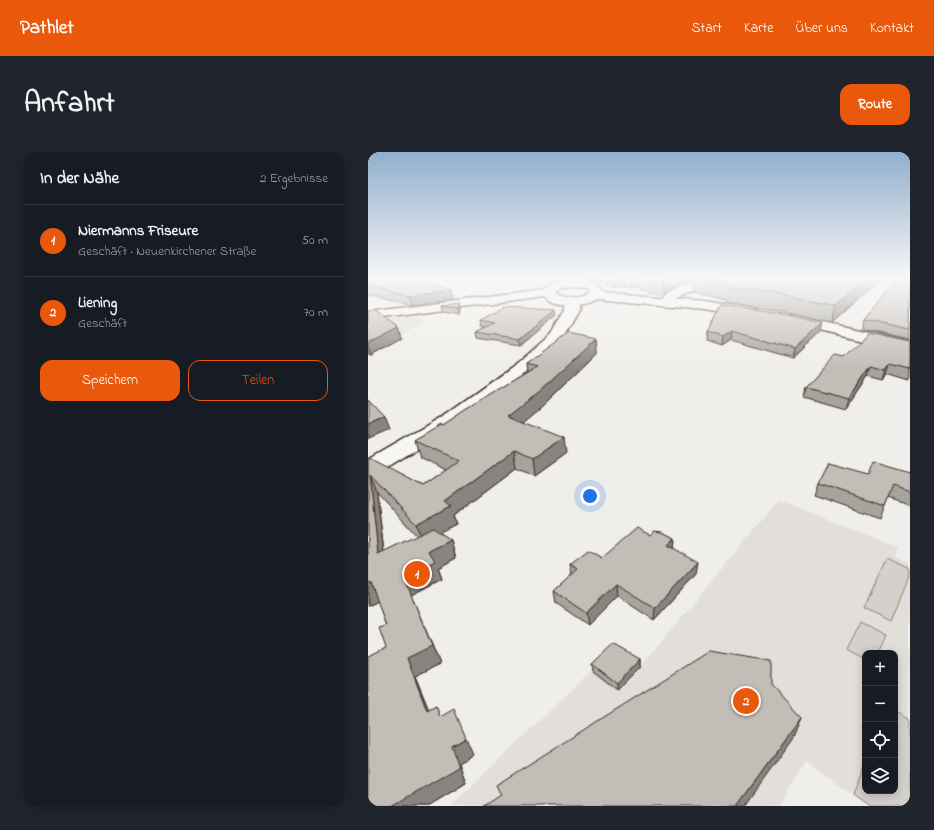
<!DOCTYPE html>
<html lang="de">
<meta charset="utf-8">
<style>
body{margin:0;font-family:"Indie Flower",sans-serif;background:#20242c;color:#f1f3f6}
.controls{position:absolute;right:12px;bottom:12px;display:grid;overflow:hidden;border-radius:8px;box-shadow:0 2px 10px #0003}
.controls button{width:36px;height:36px;display:grid;place-items:center;padding:0;border:0;border-bottom:1px solid #363941;background:#171b24;color:#f1f3f6;font:20px sans-serif}
.you{position:absolute;left:222px;top:344px;width:14px;height:14px;margin:-10px;border:3px solid #fff;border-radius:50%;background:#1a73e8;box-shadow:0 0 0 6px #1a73e833}
.badge{display:grid;place-items:center;width:26px;height:26px;border-radius:50%;background:#ea580c;color:#fff;font-size:13px;font-weight:700}
.pin{position:absolute;translate:-50% -50%;border:2px solid #fff;box-shadow:0 1px 4px #0006}
.list{margin:0;padding:0;list-style:none}
h2{display:flex;justify-content:space-between;align-items:center;height:52px;margin:0;padding:0 16px;font-size:17px}
h2 small{font-size:13px;font-weight:400;color:#9ea1a6}
.list li{display:grid;grid-template-columns:26px 1fr auto;gap:12px;align-items:center;box-sizing:border-box;height:72px;padding:0 16px;border-top:1px solid #363941}
.list b{display:block;font-size:15px;white-space:nowrap}
.list p{margin:0;font-size:13px;white-space:nowrap;color:#9ea1a6}
.list em{font-size:13px;font-style:normal;color:#9ea1a6}
.actions{display:flex;gap:8px;padding:12px 16px}
.actions a{flex:1;padding:9px 0;border:1px solid #ea580c;border-radius:12px;text-align:center;font-size:14px;color:#ea580c}
.actions .main{background:#ea580c;color:#fff}
.icon{flex:none;width:22px;height:22px;fill:none;stroke:currentColor;stroke-width:2;stroke-linecap:round;stroke-linejoin:round}
.map{position:relative;flex:none;width:542px;height:654px;overflow:hidden;border-radius:12px}
header{display:flex;align-items:center;gap:24px;box-sizing:border-box;height:56px;padding:0 20px;background:#ea580c;color:#fff}
header strong{font-size:19px}
nav{display:flex;gap:22px;margin-inline-start:auto;font-size:14px}
.intro{display:flex;align-items:center;justify-content:space-between;box-sizing:border-box;height:96px;padding:0 24px}
h1{margin:0;font-size:28px}
.button{padding:10px 18px;border-radius:12px;background:#ea580c;color:#fff;font-size:14px;font-weight:700}
main{display:flex;gap:24px;padding:0 24px}
aside{flex:1;background:#171b24;border-radius:12px;box-shadow:0 2px 10px #0003}
.map>svg:first-child{display:block}
</style>
<header>
<strong>Pathlet</strong>
<nav><a>Start</a><a>Karte</a><a>Über uns</a><a>Kontakt</a></nav>
</header>
<div class="intro"><h1>Anfahrt</h1><a class="button">Route</a></div>
<main>
<aside>
<h2>In der Nähe<small>2 Ergebnisse</small></h2>
<ul class="list">
<li><span class="badge">1</span><div><b>Niermanns Friseure</b><p>Geschäft · Neuenkirchener Straße</p></div><em>50 m</em></li>
<li><span class="badge">2</span><div><b>Liening</b><p>Geschäft</p></div><em>70 m</em></li>
</ul>
<div class="actions"><a class="main">Speichern</a><a>Teilen</a></div>
</aside>
<div class="map">
<svg width="542" height="654" viewBox="0 0 542 654">
<rect width="100%" height="100%" fill="#efeeea"/>
<filter id="ink" filterUnits="userSpaceOnUse"><feTurbulence type="fractalNoise" baseFrequency=".025" numOctaves="2"/><feDisplacementMap in="SourceGraphic" scale="8" xChannelSelector="R" yChannelSelector="G"/><feConvolveMatrix kernelMatrix="1 2 1 2 8 2 1 2 1" color-interpolation-filters="sRGB"/></filter>
<g filter="url(#ink)">
<path fill="#e2dfdb" d="M54,163V172L17,191L0,171Z
M411,348L530,395L526,405L542,412V417L519,407L523,469L542,423V566L527,558V501H510L518,483L478,498L497,508V611L485,643L439,609L411,654H83L245,498L273,514Z"/>
<path fill="#d4d1cc" stroke="#887e75" d="M519,407L542,417V423L523,469L496,456Z
M492,470L518,483L510,501H497V508L478,498Z
M527,558L542,566V654H500L485,643L497,611V639H527Z"/>
<g fill="none" stroke-linecap="round" stroke-linejoin="round">
<defs>
<path id="street" d="M333,127H350L348,130L308,146L304,152H294L292,149L298,140Z
M204,145L209,146L211,149V158L196,185L161,218L90,272L8,322L0,324V308L76,264L149,212L183,182L197,158V149L199,146Z"/>
<path id="secondary" d="M212,127L229,131L235,140L337,149L383,156L388,157L390,160L388,163L383,164L337,157L229,147C215,154 189,158 177,145L0,168V160L176,138C183,127 200,127 212,127ZM208,135L221,137L222,140C213,147 196,148 187,140L194,136Z
M425,163L542,190V200L420,170L418,167L420,164Z"/>
</defs>
<use href="#street" stroke="#3b2a1e" stroke-width="3"/>
<use href="#secondary" stroke="#3b2a1e" stroke-width="3"/>
<use href="#street" fill="#f6f6f2" fill-rule="evenodd"/>
<use href="#secondary" fill="#f6f6f2" fill-rule="evenodd"/>
</g>
<path fill="#a7a39d" stroke="#3b2a1e" fill-rule="evenodd" d="M0,127L83,138L85,148L45,153L0,143Z
M223,127H513L464,171L418,161L359,151V148L326,140L327,128L295,140L283,139L268,134L263,136L257,134L246,135Z
M542,127V188L493,177L495,168Z
M354,153L453,180L425,206L363,188L354,194L339,189L340,180Z
M74,154L92,158L91,163L76,160Z
M0,159L31,176L34,186L3,203L0,202Z
M189,163L153,193L110,186L109,180L119,175L114,174L113,168Z
M228,187L229,201L174,254L155,269L198,301L166,324L149,316L85,364L88,372L71,380L83,388L88,406L70,416L74,427L43,443L72,512L47,524L61,558L68,554L72,565L105,602L91,611L98,631L60,654H0L18,496V474L10,449L0,454V307L55,334L78,318L52,305L47,288L76,273L159,221L158,212ZM9,340L49,384L16,400Z
M542,190V229L519,222L515,228L500,224L478,257L436,245L438,235L476,205Z
M542,320V354L520,346L512,366L446,343L450,331L500,322Z
M282,383L307,386L306,397L328,422L286,468L249,444L220,473L188,451L186,439L204,423L202,412L234,406Z
M272,507V515L249,538L225,519L224,512Z"/>
<path fill="#888480" stroke="#3b2a1e" d="M246,127H257V134L246,135Z
M263,127H268V134L263,136Z
M295,127H327V128L295,140Z
M500,127H513L464,171L468,154Z
M83,138L85,148L45,153L42,143Z
M91,152L92,158L91,163L90,157Z
M188,158L189,163L153,193L152,187Z
M455,171L453,180L425,206L427,197Z
M31,176L34,186L3,203L0,194V192Z
M364,179L363,188L354,194L355,185Z
M228,187L229,201L174,254L143,280L140,263Z
M522,212L519,222L515,228L518,218Z
M503,214L500,224L478,257L481,246Z
M16,265L21,278L0,287V272Z
M196,285L198,301L166,324L164,307Z
M146,299L149,316L85,364L88,372L54,389L48,372L77,349Z
M2,323L9,340L18,420L10,402Z
M307,386L306,398L300,393Z
M83,388L88,406L70,416L74,427L43,443L72,512L47,524L68,576L59,559L39,506L36,425L61,399Z
M330,410L328,422L286,468L287,456Z
M3,430L12,448L0,454V432Z
M248,432L249,444L220,473L218,461Z
M272,507V515L249,538V531Z
M434,565L426,585L377,654H369Z
M98,586L105,602L91,611L98,631L60,654H24L84,594Z"/>
<path fill="#c2bdb7" stroke="#3b2a1e" d="M0,127H49L83,138L42,143L0,134Z
M335,127H455L454,128L456,127H500L468,154L421,144L360,135L362,133Z
M529,127H542V178L495,168Z
M91,152L90,157L74,154Z
M354,153L419,163L455,171L427,197L364,179L355,185L340,180Z
M135,155L188,158L152,187L109,180L127,171L113,168Z
M7,158L31,176L0,192V159Z
M201,181L228,187L172,238L140,263L196,285L164,307L146,299L77,349L83,354L48,372L2,323L10,402L65,376L83,388L61,399L67,409L36,425L64,494L39,506L59,559L68,554L72,565L86,557L98,586L84,594L91,615L24,654H0V504L18,496L11,476L18,474L3,430L0,432V307L2,306L55,334L91,309L47,288L74,272L76,273L98,258L169,215L158,212Z
M499,181L542,190V217L522,212L518,218L503,214L481,246L438,235L467,203L476,205Z
M0,248L16,265L0,272Z
M505,309L542,320V340L525,334L517,354L450,331L460,311L500,322Z
M269,376L282,383L286,379L294,380L307,386L300,393L330,410L287,456L248,432L218,461L186,439L210,417L202,412L220,398L234,406Z
M245,492L272,507L249,531L224,512Z
M341,499L403,509V532L434,565L369,654H116L133,643L128,633Z"/>
</g>
<linearGradient id="sky" x2="0" y2="1"><stop stop-color="#91afcc"/><stop offset="0.58" stop-color="#f8f7f6"/><stop offset="1" stop-color="#f8f7f6" stop-opacity="0"/></linearGradient>
<rect width="542" height="218" fill="url(#sky)"/>
</svg>
<div class="controls">
<button>+</button>
<button>−</button>
<button><svg class="icon" aria-label="locate" viewBox="0 0 24 24"><circle cx="12" cy="12" r="6"/><path d="M12 2v4M12 18v4M2 12h4M18 12h4"/></svg></button>
<button><svg class="icon" aria-label="layers" viewBox="0 0 24 24"><path d="M12 4l9 5-9 5-9-5zM3 14l9 5 9-5"/></svg></button>
</div>
<div class="you"></div>
<div class="pin badge" style="left:49px;top:422px">1</div>
<div class="pin badge" style="left:378px;top:549px">2</div>
</div>
</main>
